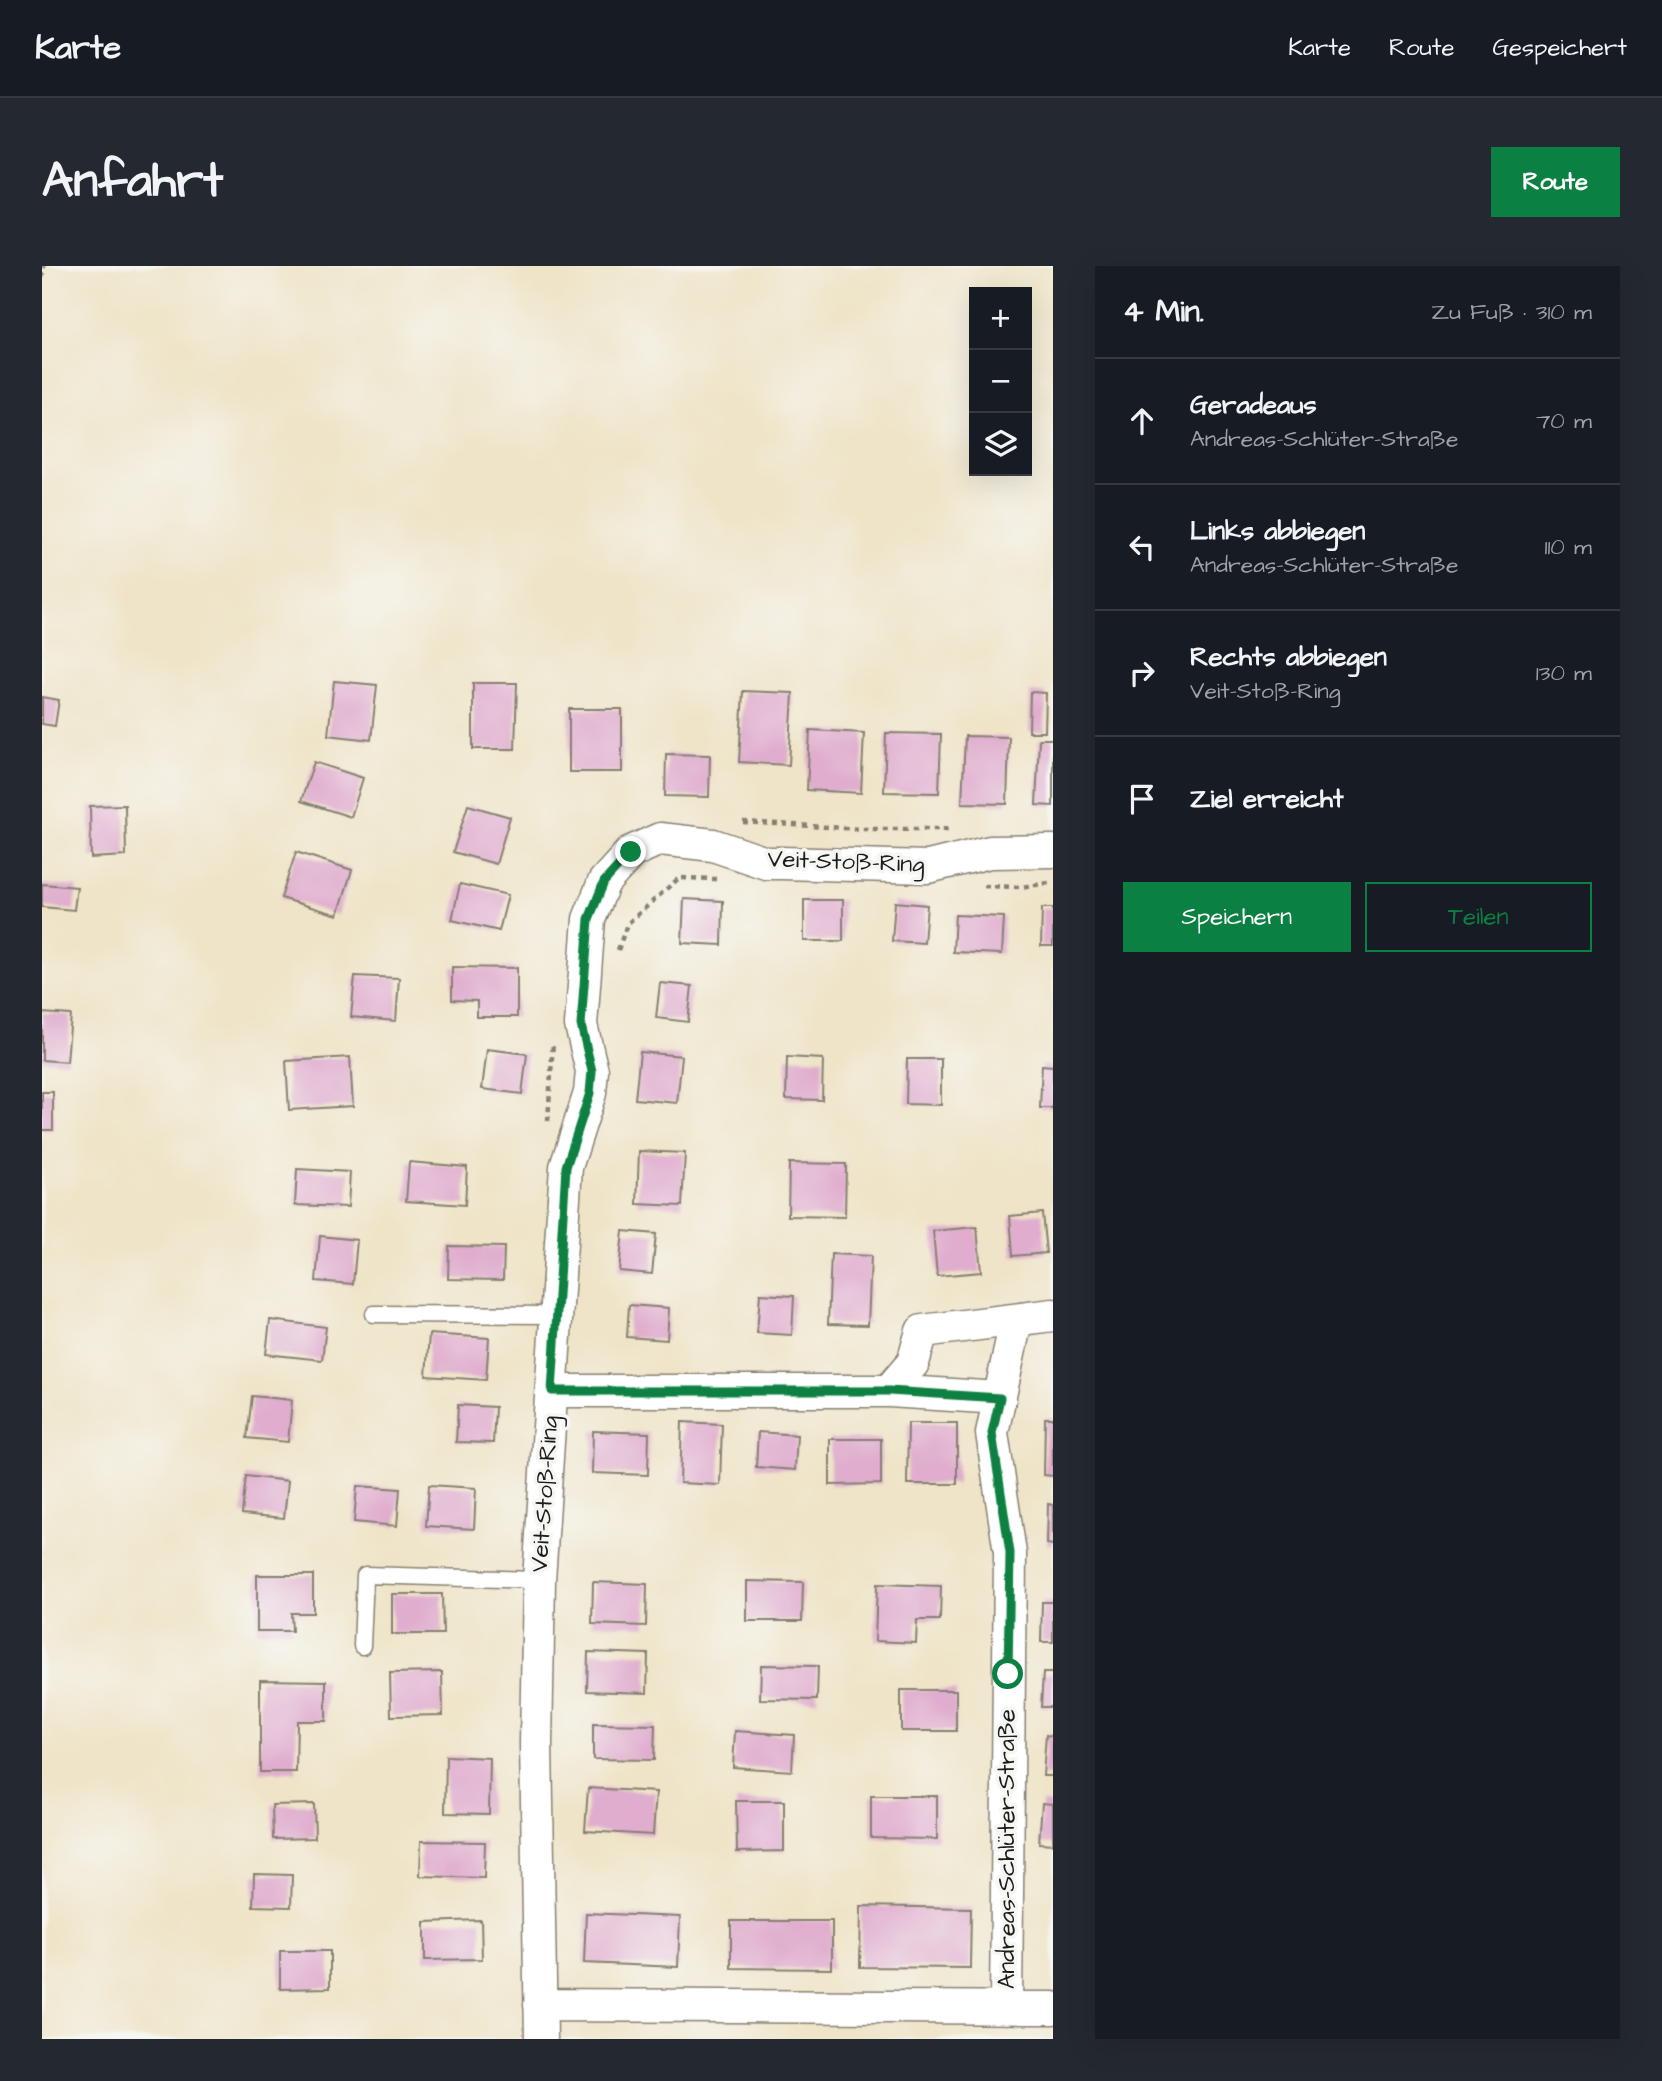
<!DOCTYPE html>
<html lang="de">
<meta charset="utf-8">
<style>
body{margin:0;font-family:"Architects Daughter",sans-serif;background:#242831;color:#f1f3f6}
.controls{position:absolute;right:21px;top:21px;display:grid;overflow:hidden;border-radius:0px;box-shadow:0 7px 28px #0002}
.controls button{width:63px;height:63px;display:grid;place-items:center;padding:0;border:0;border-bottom:2px solid #363941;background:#171b24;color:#f1f3f6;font:35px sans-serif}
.stop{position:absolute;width:21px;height:21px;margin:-16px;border:5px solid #0b8043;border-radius:50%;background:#fff}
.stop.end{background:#0b8043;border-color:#fff;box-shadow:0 2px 7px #0008}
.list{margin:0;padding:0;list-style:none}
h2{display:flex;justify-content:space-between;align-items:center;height:91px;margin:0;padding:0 28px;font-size:30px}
h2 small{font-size:23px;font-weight:400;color:#9ea1a6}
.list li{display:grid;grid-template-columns:46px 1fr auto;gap:21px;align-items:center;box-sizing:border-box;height:126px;padding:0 28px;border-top:2px solid #363941}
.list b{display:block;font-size:26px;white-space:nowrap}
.list p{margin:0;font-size:23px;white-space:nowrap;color:#9ea1a6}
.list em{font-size:23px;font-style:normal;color:#9ea1a6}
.actions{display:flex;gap:14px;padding:21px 28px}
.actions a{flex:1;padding:16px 0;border:2px solid #0b8043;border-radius:0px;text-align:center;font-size:24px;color:#0b8043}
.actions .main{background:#0b8043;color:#fff}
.icon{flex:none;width:38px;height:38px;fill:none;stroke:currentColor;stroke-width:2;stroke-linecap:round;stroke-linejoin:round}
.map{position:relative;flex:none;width:1011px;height:1773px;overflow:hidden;border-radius:0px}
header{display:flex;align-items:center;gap:42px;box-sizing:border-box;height:98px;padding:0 35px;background:#171b24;border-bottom:2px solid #363941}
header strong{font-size:33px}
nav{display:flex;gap:38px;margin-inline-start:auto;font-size:24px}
.intro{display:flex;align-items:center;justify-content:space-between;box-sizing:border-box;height:168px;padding:0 42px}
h1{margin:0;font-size:49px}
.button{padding:18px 32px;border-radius:0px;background:#0b8043;color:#fff;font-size:24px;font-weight:700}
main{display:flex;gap:42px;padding:0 42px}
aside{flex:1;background:#171b24;border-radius:0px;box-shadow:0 7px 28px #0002}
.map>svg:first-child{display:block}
</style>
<header>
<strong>Karte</strong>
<nav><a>Karte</a><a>Route</a><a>Gespeichert</a></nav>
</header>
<div class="intro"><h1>Anfahrt</h1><a class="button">Route</a></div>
<main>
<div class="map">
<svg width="1011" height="1773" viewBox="0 0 1011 1773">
<rect width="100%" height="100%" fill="#f6f6f2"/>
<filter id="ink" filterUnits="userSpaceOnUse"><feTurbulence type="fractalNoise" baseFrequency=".0143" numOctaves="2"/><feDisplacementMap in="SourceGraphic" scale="14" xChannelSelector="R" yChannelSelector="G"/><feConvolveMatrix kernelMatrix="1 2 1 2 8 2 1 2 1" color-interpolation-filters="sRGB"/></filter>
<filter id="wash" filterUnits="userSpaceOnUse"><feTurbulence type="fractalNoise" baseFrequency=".00686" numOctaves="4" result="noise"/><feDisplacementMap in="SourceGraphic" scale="28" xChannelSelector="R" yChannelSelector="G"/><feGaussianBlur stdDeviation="1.57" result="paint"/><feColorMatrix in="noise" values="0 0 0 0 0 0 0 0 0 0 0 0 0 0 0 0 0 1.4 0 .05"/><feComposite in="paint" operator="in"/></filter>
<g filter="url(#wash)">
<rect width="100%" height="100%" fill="#efe4c8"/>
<g id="blocks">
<path fill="#e0adce" d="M292,415L335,419L329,474L286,469Z
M431,417H475L473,483H431Z
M701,425L751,427L747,499L697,496Z
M988,426L1004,427L1003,466H987Z
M0,431L17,434L13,460L0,458Z
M527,443H580V506H527Z
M768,464L822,467L819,527L765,524Z
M844,467L899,468L897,527L842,526Z
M923,470L967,471L965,538L920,537Z
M997,473H1011V540L994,539Z
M624,488L668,489L667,531L623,530Z
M272,496L321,512L309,551L259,535Z
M83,539L84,590L49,592L48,540Z
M426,539L468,551L454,598L411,586Z
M254,586L310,604L296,649L239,632Z
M0,618L35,621L32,644L0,641Z
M418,618L466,629L457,665L410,654Z
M642,633L681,635L680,679L640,677Z
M762,634H801V675H762Z
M853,636L885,639L882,677L850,675Z
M1000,642H1011V680H999Z
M913,649L962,651L960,688L911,686Z
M410,701L475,702V751H435V735L410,734Z
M313,710L357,712L354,755L309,751Z
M618,717L650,720L646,756L614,752Z
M0,747L29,749L25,796L0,794Z
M445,783L485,788L480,828L440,823Z
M598,786L640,790L635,837L593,833Z
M308,791L311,840L247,844L244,795Z
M745,791L781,793L780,834L744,833Z
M865,793H899V839L864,838Z
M1000,799L1011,800V842H998Z
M0,826H11V864H0Z
M597,885L643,887L640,940L595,938Z
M367,896L425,901L423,939L364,935Z
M747,897L804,898L803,951L746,950Z
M255,903L308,906L306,941L253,939Z
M1000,947L1004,987L971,990L968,950Z
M935,961L939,1006L895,1010L891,965Z
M581,965L614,968L610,1008L577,1005Z
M278,970L315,974L311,1018L274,1015Z
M407,980L462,981L461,1014L406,1013Z
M789,988L829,990L826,1059L786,1058Z
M718,1028L752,1030L750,1069L715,1067Z
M587,1039L627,1042L625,1074L585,1071Z
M228,1054L284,1061L280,1094L224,1088Z
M387,1068L447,1072L444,1114L384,1110Z
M210,1130L250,1134L246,1176L205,1172Z
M416,1139L453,1141L451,1177L414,1176Z
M1003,1152H1011V1210L1002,1209Z
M640,1156L680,1158L678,1219L638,1217Z
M866,1157H915V1218H865Z
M551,1165L607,1167L606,1209L550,1207Z
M716,1166L755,1169L753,1204L714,1201Z
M788,1173H839V1218L788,1219Z
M204,1210L246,1215L242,1252L200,1248Z
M387,1219L434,1222L432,1263L384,1260Z
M315,1220L358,1223L355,1260L312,1256Z
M1006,1238L1011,1239V1279L1005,1278Z
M215,1309H271V1347H249L250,1365H215Z
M705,1315L761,1316L760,1355H705Z
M551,1316L605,1318L604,1360L550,1358Z
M835,1318L899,1320L898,1354H875L874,1377L833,1375Z
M350,1328H400L401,1368H350Z
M1000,1336H1011V1376H999Z
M546,1386L606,1388L605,1427L545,1425Z
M719,1399L776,1400L775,1434L718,1433Z
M400,1406L401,1449L349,1450L348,1407Z
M1001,1407H1011V1441H999Z
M218,1414L284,1415V1455H255L254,1506H218Z
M859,1424H914V1465H859Z
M551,1458L613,1459L612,1494L551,1493Z
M693,1465L752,1469L750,1505L691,1501Z
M1004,1469L1011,1470V1510H1001Z
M404,1490L448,1492L447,1548L403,1547Z
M546,1522L614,1526L611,1569L543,1565Z
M829,1530H895V1573L829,1572Z
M694,1535H742V1585L695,1586Z
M1000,1537L1011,1538V1578L997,1577Z
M272,1538L273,1572L231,1573L230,1539Z
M379,1575L443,1576L442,1612L378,1610Z
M212,1608L250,1609L249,1641L211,1640Z
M819,1640L929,1642L928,1702L818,1701Z
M544,1647L638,1651L636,1701L542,1697Z
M439,1654L440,1693L383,1694V1656Z
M689,1655H790V1703L689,1702Z
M238,1685H288V1722L238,1723Z"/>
</g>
</g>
<g filter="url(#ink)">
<use href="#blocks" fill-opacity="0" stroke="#868072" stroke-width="2"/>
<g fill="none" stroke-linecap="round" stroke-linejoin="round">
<defs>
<path id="lane" d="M332,1048L514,1049
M320,1380L323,1309L497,1314"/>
<path id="street" d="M510,1125H847L871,1097L880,1065L1011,1049
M847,1125L958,1132
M498,1739L1011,1742
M964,1742L968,1287L950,1167L974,1055
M499,1773L494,1477L497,1314L524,901L548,827L550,805L539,759L547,653L562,616L589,586L618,573L671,579L724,597H739L886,601L948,586L1011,585"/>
</defs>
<use href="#lane" stroke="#868072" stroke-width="19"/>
<use href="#street" stroke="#868072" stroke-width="35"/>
<path stroke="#868072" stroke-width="4.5" stroke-dasharray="5 5" stroke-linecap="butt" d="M0,12L2,0
M701,556L819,563H909
M942,620L979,621L1007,617
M576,684L585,658L637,612L674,613
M506,855L511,776"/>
<use href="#lane" stroke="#fff" stroke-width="16"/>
<use href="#street" stroke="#fff" stroke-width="32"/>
</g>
</g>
<g fill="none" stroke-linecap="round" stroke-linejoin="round" filter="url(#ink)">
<path stroke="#0b8043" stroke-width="9" d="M589,586L562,616L547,653L539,759L550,805L548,827L524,901L510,1125H847L958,1132L950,1167L968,1287L966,1408"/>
</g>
<g text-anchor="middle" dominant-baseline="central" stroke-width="7" stroke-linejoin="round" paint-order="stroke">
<g font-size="24" fill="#1c1c1c" stroke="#f6f6f2">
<text transform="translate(804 596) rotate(2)">Veit-Stoß-Ring</text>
<text transform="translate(503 1228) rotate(-86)">Veit-Stoß-Ring</text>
<text transform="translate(965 1583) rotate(-90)">Andreas-Schlüter-Straße</text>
</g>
</g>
</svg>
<div class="controls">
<button>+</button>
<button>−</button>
<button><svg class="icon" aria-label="layers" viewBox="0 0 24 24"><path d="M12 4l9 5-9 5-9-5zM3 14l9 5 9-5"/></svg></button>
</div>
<div class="stop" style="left:966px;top:1408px"></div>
<div class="stop end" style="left:589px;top:586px"></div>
</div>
<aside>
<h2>4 Min.<small>Zu Fuß · 310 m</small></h2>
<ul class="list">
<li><svg class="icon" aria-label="ahead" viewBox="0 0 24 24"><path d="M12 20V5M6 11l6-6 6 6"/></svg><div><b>Geradeaus</b><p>Andreas-Schlüter-Straße</p></div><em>70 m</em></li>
<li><svg class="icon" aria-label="left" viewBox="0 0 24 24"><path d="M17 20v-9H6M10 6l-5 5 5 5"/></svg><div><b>Links abbiegen</b><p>Andreas-Schlüter-Straße</p></div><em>110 m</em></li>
<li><svg class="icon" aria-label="right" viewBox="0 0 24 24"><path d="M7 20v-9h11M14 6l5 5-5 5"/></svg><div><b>Rechts abbiegen</b><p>Veit-Stoß-Ring</p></div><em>130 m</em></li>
<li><svg class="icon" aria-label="arrive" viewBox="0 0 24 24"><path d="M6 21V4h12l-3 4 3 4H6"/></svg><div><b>Ziel erreicht</b></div></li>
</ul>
<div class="actions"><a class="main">Speichern</a><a>Teilen</a></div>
</aside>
</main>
